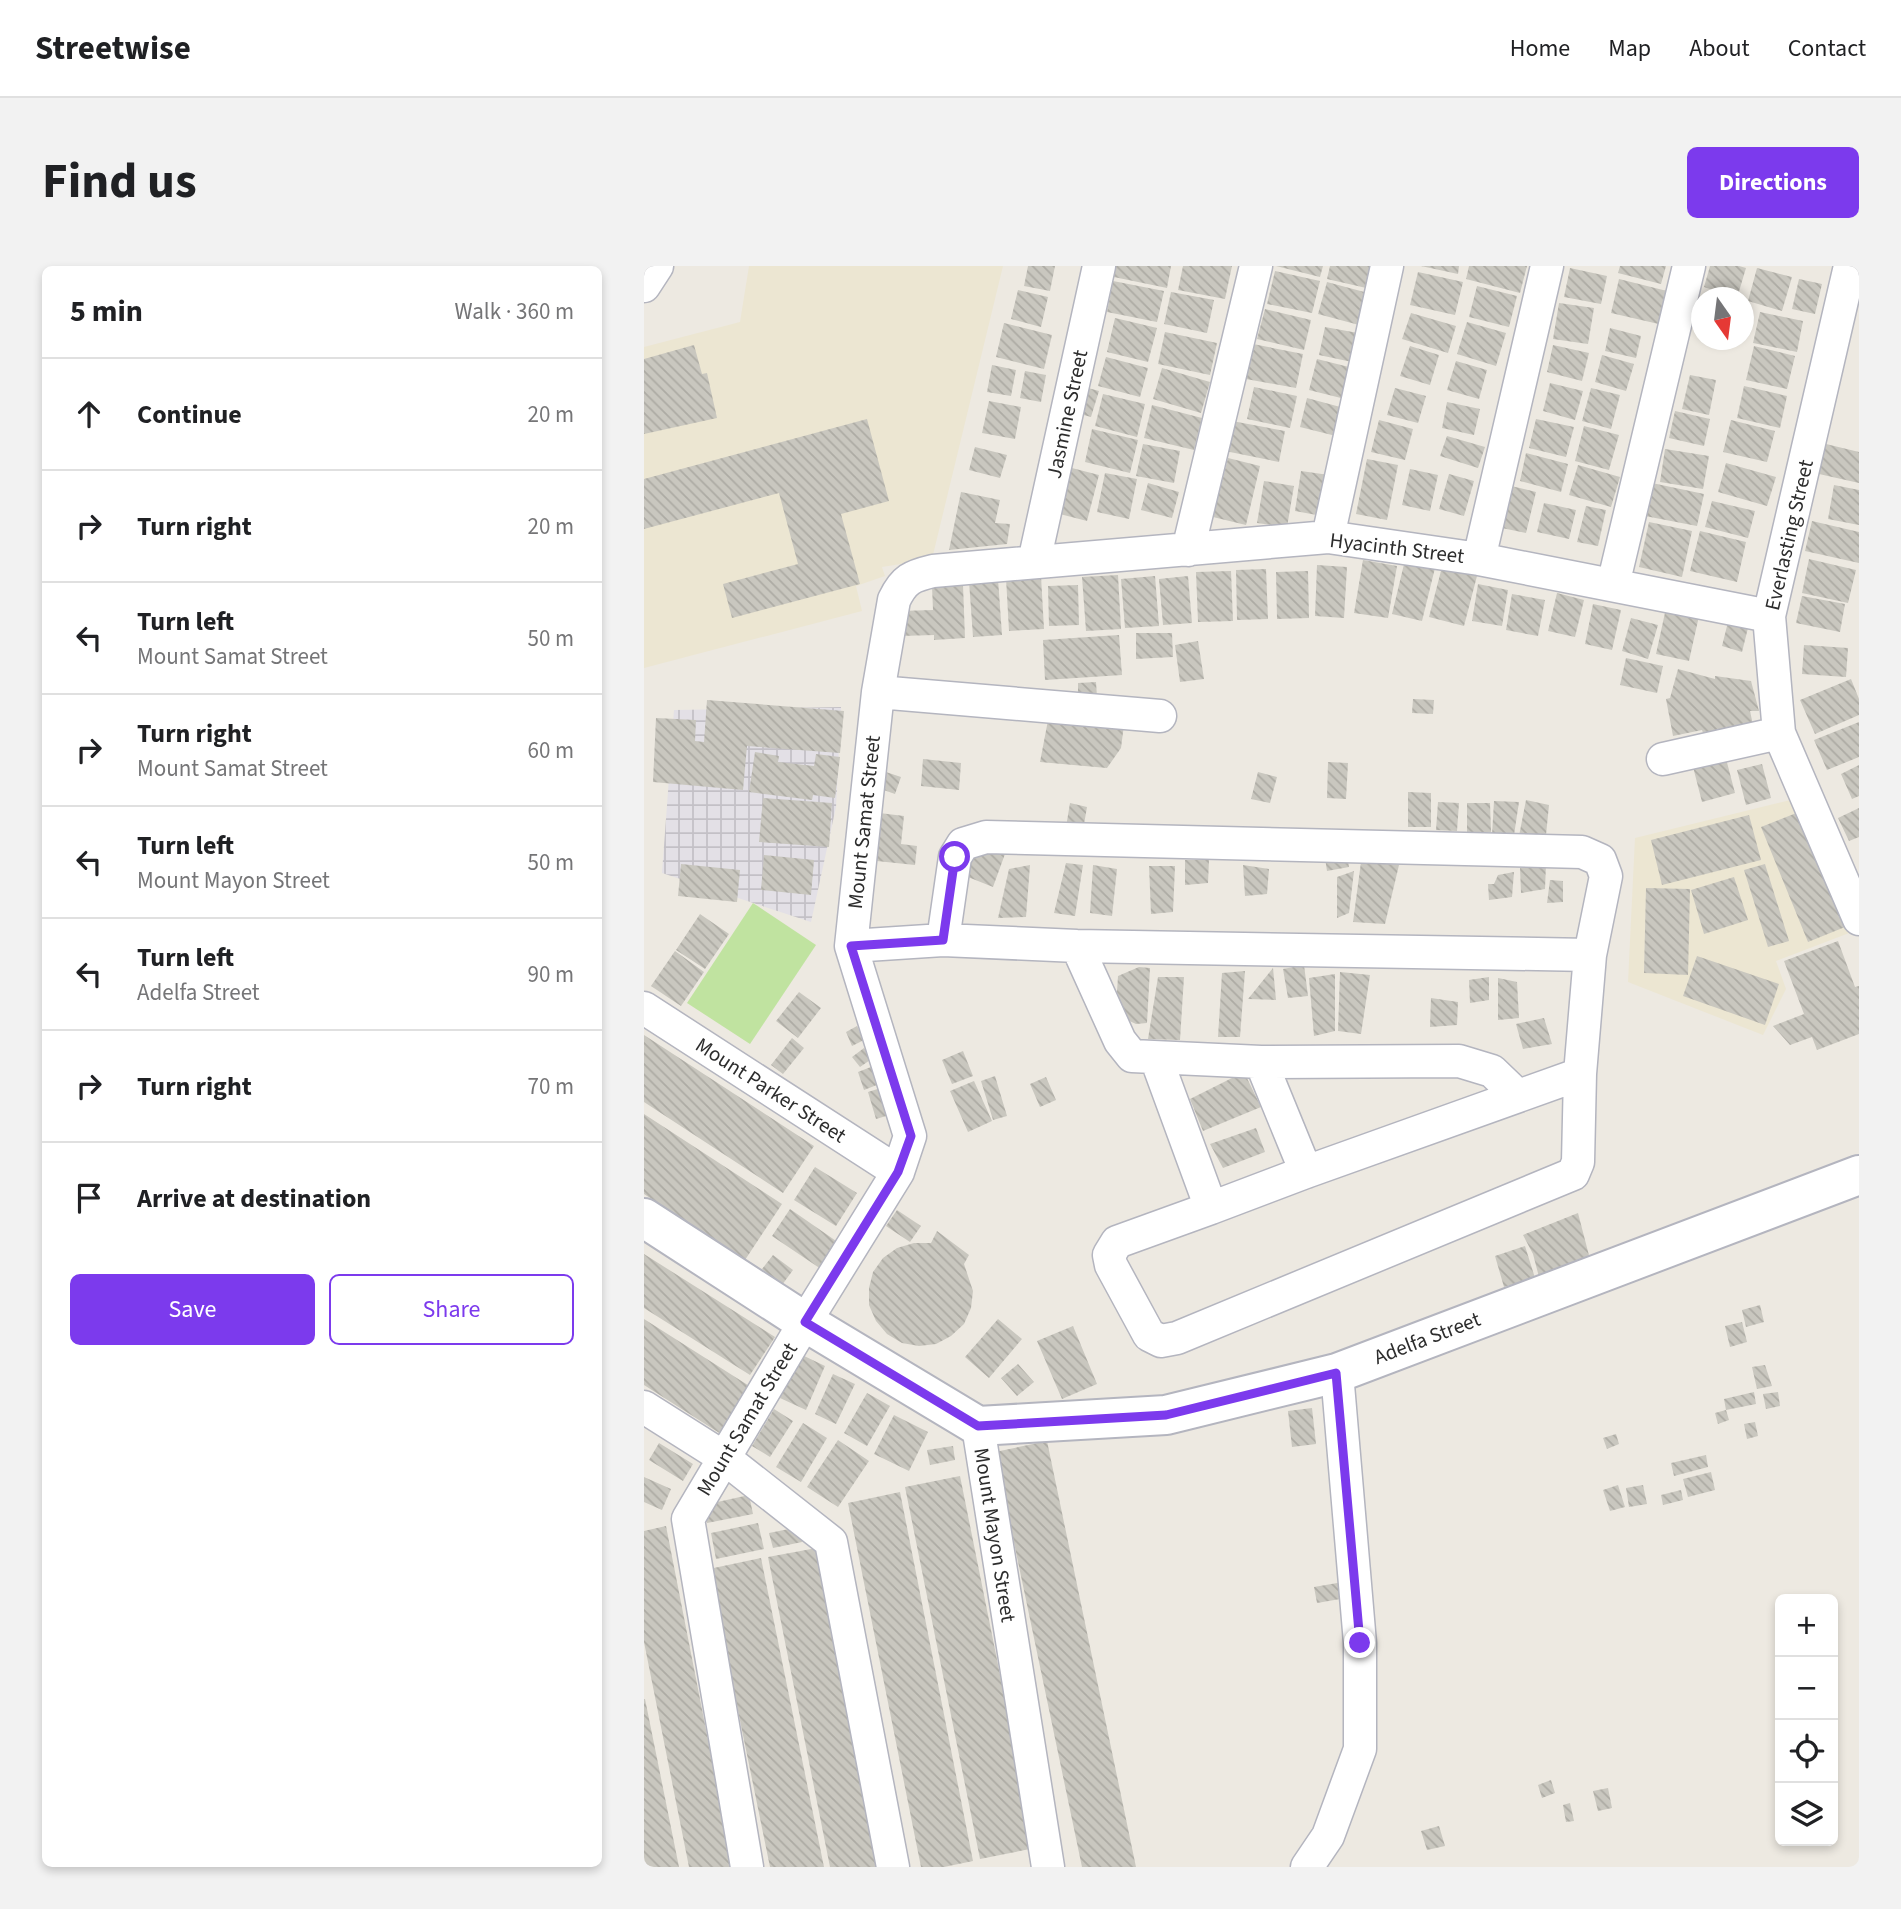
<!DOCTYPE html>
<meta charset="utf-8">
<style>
body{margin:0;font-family:"Source Sans 3",sans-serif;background:#f2f2f2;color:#202124}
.controls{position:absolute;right:21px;bottom:21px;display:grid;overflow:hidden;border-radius:10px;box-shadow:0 4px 10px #0003}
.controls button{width:63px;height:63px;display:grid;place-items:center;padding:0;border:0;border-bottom:2px solid #e0e0e0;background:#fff;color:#202124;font:35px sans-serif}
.compass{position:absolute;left:1047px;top:21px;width:63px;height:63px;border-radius:50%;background:#fff;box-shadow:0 4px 10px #0003;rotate:166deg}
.stop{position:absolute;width:21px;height:21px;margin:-16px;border:5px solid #7c3aed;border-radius:50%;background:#fff}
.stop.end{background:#7c3aed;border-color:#fff;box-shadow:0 2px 7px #0008}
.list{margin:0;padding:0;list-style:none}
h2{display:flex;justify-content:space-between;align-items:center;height:91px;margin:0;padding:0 28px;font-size:30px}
h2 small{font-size:23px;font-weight:400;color:#757577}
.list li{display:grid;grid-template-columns:46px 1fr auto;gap:21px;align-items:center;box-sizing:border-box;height:112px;padding:0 28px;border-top:2px solid #e0e0e0}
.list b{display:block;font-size:26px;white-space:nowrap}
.list p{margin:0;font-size:23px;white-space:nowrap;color:#757577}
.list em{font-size:23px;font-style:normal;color:#757577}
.actions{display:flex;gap:14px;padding:21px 28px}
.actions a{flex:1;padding:16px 0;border:2px solid #7c3aed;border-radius:10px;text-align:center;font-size:24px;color:#7c3aed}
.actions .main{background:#7c3aed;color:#fff}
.icon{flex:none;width:38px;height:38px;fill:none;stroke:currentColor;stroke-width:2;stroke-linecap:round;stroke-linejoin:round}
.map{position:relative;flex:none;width:1215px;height:1601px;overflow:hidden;border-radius:10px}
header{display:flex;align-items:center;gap:42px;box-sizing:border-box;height:98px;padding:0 35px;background:#fff;border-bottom:2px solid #e0e0e0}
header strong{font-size:33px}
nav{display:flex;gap:38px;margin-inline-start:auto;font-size:24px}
.intro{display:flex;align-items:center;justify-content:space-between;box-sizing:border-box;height:168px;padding:0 42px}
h1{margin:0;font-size:49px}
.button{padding:18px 32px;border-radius:10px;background:#7c3aed;color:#fff;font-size:24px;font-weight:700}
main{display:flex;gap:42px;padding:0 42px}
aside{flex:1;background:#fff;border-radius:10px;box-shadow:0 4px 10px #0003}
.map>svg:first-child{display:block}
</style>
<header>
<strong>Streetwise</strong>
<nav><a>Home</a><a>Map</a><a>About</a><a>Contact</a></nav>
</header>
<div class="intro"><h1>Find us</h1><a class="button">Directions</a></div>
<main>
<aside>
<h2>5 min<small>Walk · 360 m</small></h2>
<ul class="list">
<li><svg class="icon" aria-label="ahead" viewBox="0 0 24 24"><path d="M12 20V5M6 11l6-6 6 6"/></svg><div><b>Continue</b></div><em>20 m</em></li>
<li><svg class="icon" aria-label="right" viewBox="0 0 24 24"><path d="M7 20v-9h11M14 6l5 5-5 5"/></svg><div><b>Turn right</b></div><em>20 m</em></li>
<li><svg class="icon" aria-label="left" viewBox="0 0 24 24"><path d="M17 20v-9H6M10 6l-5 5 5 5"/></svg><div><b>Turn left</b><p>Mount Samat Street</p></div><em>50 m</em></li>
<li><svg class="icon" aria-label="right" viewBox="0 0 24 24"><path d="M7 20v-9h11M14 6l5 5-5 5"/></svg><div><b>Turn right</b><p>Mount Samat Street</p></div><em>60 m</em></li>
<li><svg class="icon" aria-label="left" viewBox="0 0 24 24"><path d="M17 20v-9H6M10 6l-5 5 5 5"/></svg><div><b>Turn left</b><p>Mount Mayon Street</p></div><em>50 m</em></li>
<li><svg class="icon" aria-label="left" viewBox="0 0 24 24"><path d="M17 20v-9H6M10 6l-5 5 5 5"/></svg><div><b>Turn left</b><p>Adelfa Street</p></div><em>90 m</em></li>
<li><svg class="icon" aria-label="right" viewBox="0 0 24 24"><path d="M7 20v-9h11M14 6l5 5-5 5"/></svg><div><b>Turn right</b></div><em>70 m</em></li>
<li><svg class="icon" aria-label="arrive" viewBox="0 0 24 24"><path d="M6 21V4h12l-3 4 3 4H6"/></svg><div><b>Arrive at destination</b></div></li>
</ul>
<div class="actions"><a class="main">Save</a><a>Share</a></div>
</aside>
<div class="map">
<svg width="1215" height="1601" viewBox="0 0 1215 1601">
<defs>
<pattern id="industrial-grid" width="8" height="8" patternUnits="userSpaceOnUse" patternTransform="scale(1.75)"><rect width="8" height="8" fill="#e3e0e6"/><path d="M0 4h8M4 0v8" fill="none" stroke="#c3c0c6"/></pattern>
<pattern id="building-back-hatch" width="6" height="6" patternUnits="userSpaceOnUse" patternTransform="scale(1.75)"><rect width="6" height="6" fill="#c9c7bf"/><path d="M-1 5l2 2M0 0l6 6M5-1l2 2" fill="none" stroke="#adaba4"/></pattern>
</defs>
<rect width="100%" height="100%" fill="#ede9e1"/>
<path fill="url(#industrial-grid)" d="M197,441L192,541L167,656L18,607L30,444Z"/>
<path fill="#ece6d2" d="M105,0H359L288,293L238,301L241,310L212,320L218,345L0,402V81L96,56Z
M1159,531L1213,664L1132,695L1142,723L1119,769L984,716L991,572Z"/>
<path fill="#c0e3a0" d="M109,637L172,679L106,778L43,737Z"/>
<path fill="url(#building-back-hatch)" d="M384,0H411L406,25L380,20Z
M467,0H527L523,22L465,10Z
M539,0H588L581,33L534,24Z
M632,0H679L676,11Z
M686,0H737L731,24L683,13Z
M777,0H815L814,8Z
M825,0H883L876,27L822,13Z
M976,0H1022L1017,18L974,7Z
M1066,0H1095L1102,2L1093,32L1060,21Z
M926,2L963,10L957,38L920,31Z
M1113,2L1148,11L1138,45L1104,35Z
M631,5L676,15L668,47L623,38Z
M774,6L819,16L811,49L766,39Z
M975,13L1027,26L1019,59L967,47Z
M1155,13L1178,18L1171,48L1148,43Z
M469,15L520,25L513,56L463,46Z
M683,16L724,27L715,59L674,48Z
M833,20L873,30L865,61L825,51Z
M374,24L404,31L397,61L367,53Z
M527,26L570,34L563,67L520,58Z
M915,37L950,42L944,78L909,73Z
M621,43L667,54L660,84L613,73Z
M1116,46L1159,55L1153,86L1109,77Z
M767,47L812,60L804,87L758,73Z
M471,52L513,62L504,96L463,86Z
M823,56L862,67L852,100L813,88Z
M360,57L408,69L400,103L352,91Z
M681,61L714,67L708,96L675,89Z
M966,62L997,70L992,92L961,85Z
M521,66L573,77L566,109L514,98Z
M609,78L659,88L652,122L602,113Z
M50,79L58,108L63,107L73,152L0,168V93Z
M909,79L945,87L938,115L903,106Z
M766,80L795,89L786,119L756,110Z
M1110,80L1151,90L1143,123L1102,114Z
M958,89L990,98L982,125L951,116Z
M462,91L504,102L496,131L454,120Z
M673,93L709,102L701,133L665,124Z
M812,95L843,104L835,133L803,124Z
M348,99L372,104L367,130L343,126Z
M518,102L566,116L557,147L509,133Z
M381,105L402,109L397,136L376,132Z
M1046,109L1072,114L1065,149L1038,143Z
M906,117L939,125L931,154L899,145Z
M437,120L455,125L447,151L429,146Z
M1100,120L1143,130L1136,162L1093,152Z
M610,121L653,130L646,162L603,153Z
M751,122L782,130L774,157L743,149Z
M947,122L976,129L967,163L938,155Z
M459,128L501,138L493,171L451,160Z
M663,132L700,142L692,170L656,161Z
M345,135L377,141L371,173L338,167Z
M803,136L836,143L830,169L798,162Z
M508,139L558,152L550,184L500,172Z
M1031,145L1066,153L1060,180L1025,172Z
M223,153L245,235L197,248L216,318L88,352L79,318L154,298L135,227L0,263V213Z
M892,153L930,161L922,191L885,182Z
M735,154L769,163L761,194L727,186Z
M1087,154L1131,165L1123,196L1079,186Z
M588,155L641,165L635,196L581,185Z
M940,160L975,169L965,204L931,195Z
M448,163L494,174L486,207L441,196Z
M803,170L841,181L834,202L796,190Z
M499,178L536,185L530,217L492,210Z
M1182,178L1215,186V217L1175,208Z
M331,181L363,189L356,212L325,204Z
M1021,183L1065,190L1059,223L1016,216Z
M882,187L924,198L917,226L876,215Z
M584,192L616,200L602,259L569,251Z
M723,193L754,199L743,254L712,248Z
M1082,197L1132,211L1123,240L1074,226Z
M934,199L976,211L967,241L925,229Z
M424,201L455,209L443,255L412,247Z
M766,203L794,209L786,245L758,239Z
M657,205L685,209L678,250L651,245Z
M461,207L493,213L485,253L453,246Z
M805,208L830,215L820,250L795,243Z
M620,215L650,220L643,261L613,257Z
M504,217L535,226L528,252L497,244Z
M1008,217L1060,228L1053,260L1001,250Z
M863,219L892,226L882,267L853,261Z
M1190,219L1215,224V259L1184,253Z
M317,226L356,234L351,257L366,258L363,278L305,284Z
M1068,235L1111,245L1104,272L1061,261Z
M900,237L932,244L925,273L893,266Z
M942,240L962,244L954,280L933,276Z
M1168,255L1215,266V297L1161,285Z
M1005,256L1048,265L1038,311L995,301Z
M1056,265L1102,276L1093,316L1046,305Z
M1165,293L1212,304L1204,337L1158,327Z
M719,294L753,300L744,352L710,347Z
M761,294L791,302L778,355L748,348Z
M673,299L703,301L700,352L671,350Z
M798,301L833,310L820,360L785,351Z
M622,303L624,353L593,354L592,304Z
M587,305L589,355L554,356L552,306Z
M664,305L665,352L633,353L632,306Z
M474,309L477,363L442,365L438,311Z
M397,310L400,363L365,365L362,312Z
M511,310L515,360L481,362L477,313Z
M544,310L548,357L519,359L515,313Z
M354,313L358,369L329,371L325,315Z
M834,318L864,324L858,360L828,355Z
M319,319L321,372L290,374V369L257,370L256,345L289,344L288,320Z
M434,319L435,359L405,360L404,320Z
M913,327L940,334L931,371L904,365Z
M868,328L901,334L894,370L862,364Z
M1158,330L1201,338L1196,366L1152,357Z
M949,338L977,344L968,384L941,378Z
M1022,342L1055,350L1045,395L1012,388Z
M987,352L1014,359L1004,393L978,385Z
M1085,352L1105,358L1098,386L1078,380Z
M492,367H528L529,391L492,393Z
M475,369L478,409L401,414L399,374Z
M554,375L560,413L536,416L531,379Z
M1160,379L1204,382L1202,411L1158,408Z
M982,392L1019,400L1013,427L976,419Z
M1034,403L1071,413V410L1107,415L1115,445H1106L1109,459L1060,470L1058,464L1029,470L1022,433L1026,432Z
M1207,413L1215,433V449L1171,468L1156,434Z
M452,416L453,431L434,432V417Z
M769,433L790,434L789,448L768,447Z
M63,434L200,445L196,487L103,480L99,524L9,516L12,452L52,454L51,475L60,476Z
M405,449L481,451L477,482L463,502L396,496Z
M1215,456V491L1183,504L1170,474Z
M1080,485L1091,527L1058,536L1047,493Z
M111,486L135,490L134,496L170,500L172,488L196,491L191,532L169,529L168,534L105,526Z
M279,493L317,497L315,524L277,520Z
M684,496L704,497L702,533L683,532Z
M1118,498L1127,532L1102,539L1093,504Z
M1215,499V530L1208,533L1197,508Z
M239,505L257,511L251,528L234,522Z
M614,506L633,511L626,537L607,533Z
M764,526L787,527V561H764Z
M119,532L188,537L185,581L115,576Z
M882,534L905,539L902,569L875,570Z
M850,535L875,536L870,569H848Z
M794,536L815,537L813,565L792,564Z
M426,537L443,541L439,564L422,561Z
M823,537H846L847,566H823Z
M1215,542V571L1205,575L1194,552Z
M1160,544L1206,659L1164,676L1117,561Z
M227,546L260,550L257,578L273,580L271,599L223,594Z
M1105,549L1117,594L1018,619L1007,574Z
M331,577L361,588L349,621L319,609Z
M120,589L170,594L167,629L117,624Z
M703,589L705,601L683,605L681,592Z
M541,594H565L564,617L541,619Z
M717,596L755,599L741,658L709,656Z
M422,597L439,599L431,650L410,647Z
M37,598L96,604L93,636L34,630Z
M902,598L901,623L877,627L876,602Z
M1121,598L1145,675L1124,681L1100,604Z
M386,599L382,651L354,652L365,603Z
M449,599L473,603L468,650L446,647Z
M599,599L625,603L623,628L601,630Z
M505,600H531L529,646L507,648Z
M710,605L705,647L693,652V611Z
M870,606L868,631L845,634L844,618H850L854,609Z
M1090,611L1104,654L1060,668L1047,624Z
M906,614L919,615V636L903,637Z
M1002,622L1046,623L1044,709L1000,707Z
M56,648L85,668L61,703L32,684Z
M1194,675L1211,721L1215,720V768L1173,784L1168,771L1146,779L1129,760L1160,748L1140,695Z
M31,685L60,706L37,740L7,720Z
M1053,690L1135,718L1121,759L1039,730Z
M660,699L664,730L644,732L639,703Z
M495,701L506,702L503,757L492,758L479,752L474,741L473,726L474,710Z
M629,702L632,734L604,733Z
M601,705L596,771H574L578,707Z
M696,706L726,709L717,768L694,765Z
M691,708V765L670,770L665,712Z
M514,711H540L536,774L504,773Z
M845,711V734L826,737L825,714Z
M854,712L873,716L875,752L854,754Z
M155,726L177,742L154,772L132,755Z
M787,732L814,736L813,759L786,761Z
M900,752L908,778L879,783L872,758Z
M213,760L220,774L208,780L202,766Z
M0,769L170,880L139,927L0,836Z
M148,772L160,782L139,808L127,799Z
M220,782L229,792L216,801L208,791Z
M319,785L329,810L308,818L298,794Z
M232,799L238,817L220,824L214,806Z
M600,806L617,841L559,865L546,833Z
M351,810L363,850L349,854L337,815Z
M402,811L412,834L396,841L386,818Z
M330,815L348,855L324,866L306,825Z
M240,821L249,848L232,853L224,826Z
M0,848L138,938L101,994L0,928Z
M612,862L621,886L579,902L566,878Z
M171,901L213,927L192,960L150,934Z
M146,943L195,977L177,1003L128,970Z
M253,944L277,960L266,976L242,960Z
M934,947L948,1001L895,1011L889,988L879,969Z
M293,965L325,989L320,998L329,1025L327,1042L320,1058L307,1070L292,1078L275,1080L258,1077L243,1068L232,1055L225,1039V1022L229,1006L239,992L253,982L270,977H287Z
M881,980L891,1012L860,1021L851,990Z
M0,988L131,1071L106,1109L0,1042Z
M129,989L149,1004L138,1019L118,1003Z
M1116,1039L1120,1056L1102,1061L1098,1044Z
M0,1053L110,1123L80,1170L0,1119Z
M354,1053L378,1073L345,1112L321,1091Z
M1098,1056L1103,1076L1086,1081L1081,1060Z
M429,1060L453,1118L418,1133L393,1075Z
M156,1088L181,1100L162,1144L136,1132Z
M374,1098L390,1116L373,1130L357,1112Z
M1121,1099L1128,1120L1113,1123L1108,1101Z
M189,1108L211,1118L192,1158L171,1148Z
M1110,1126L1112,1138L1082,1144L1080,1133Z
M1134,1126L1136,1140L1122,1143L1119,1128Z
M223,1127L246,1140L223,1180L200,1167Z
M668,1142L672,1178L648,1181L644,1145Z
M130,1143L149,1155L126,1191L108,1180Z
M1082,1144L1085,1154L1074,1158L1071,1147Z
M250,1149L284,1166L265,1205L230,1188Z
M1111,1156L1114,1170L1103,1173L1100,1158Z
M159,1157L183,1172L157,1216L132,1201Z
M972,1168L975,1178L963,1183L959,1172Z
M194,1174L225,1195L194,1241L163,1221Z
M403,1175L492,1601H438L351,1186Z
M15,1177L49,1198L39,1215L5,1194Z
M309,1180L311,1194L286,1199L283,1184Z
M1062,1189L1064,1201L1030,1210L1027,1197Z
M1067,1206L1071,1224L1044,1231L1039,1213Z
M316,1210L391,1582L336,1593L261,1221Z
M0,1211L27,1223L18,1244L0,1236Z
M974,1219L981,1241L966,1245L959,1224Z
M999,1219L1003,1238L985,1241L982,1222Z
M1037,1224L1039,1234L1019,1239L1017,1229Z
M256,1226L329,1595L300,1601H277L204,1237Z
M105,1229L109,1248L63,1257L60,1239Z
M114,1257L120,1283L72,1293L67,1267Z
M22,1260L89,1601H45L0,1376V1265Z
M155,1261L158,1276L129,1282L125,1267Z
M178,1281L242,1601H186L124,1291Z
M117,1292L180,1601H126L65,1303Z
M699,1316L702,1332L673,1337L670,1321Z
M0,1433H1L35,1601H0Z
M907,1514L911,1527L898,1532L894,1519Z
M964,1522L968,1542L954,1545L949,1525Z
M926,1537L930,1555L922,1556L919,1539Z
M795,1560L801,1580L783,1584L777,1565Z"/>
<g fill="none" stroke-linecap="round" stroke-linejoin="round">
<defs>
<path id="minor" d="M1206,0L1125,350L1135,467L1215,653
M0,20L13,0
M684,271L743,0
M544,284L612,0
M835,293L903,0
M390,296L455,0
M969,319L1045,0
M234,426L516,450
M1019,493L1135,467
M299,674L311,591L319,578L342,571L938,586L956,594L962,610L946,689
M207,680L299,674L433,680L946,689L936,808L934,896L929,908L533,1072L517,1075L505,1069L467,999L465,989L473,976L567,942
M433,680L476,775L488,790L617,796L815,795L848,805L874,830
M0,742L254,906
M512,792L567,942L662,906L936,808
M617,796L662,906
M0,1141L79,1191L187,1276L249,1601
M334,1160L404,1601
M103,1601L44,1253L161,1056L254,906L266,870L207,680L234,426L250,334C260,313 268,310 289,305L684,271L835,293L1125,350
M663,1601L684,1570L716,1483V1377L693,1107"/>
<path id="tertiary" d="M0,952L161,1056L334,1160L522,1149L693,1107L1215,909"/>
</defs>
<use href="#minor" stroke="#b4b5bf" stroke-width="35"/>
<use href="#tertiary" stroke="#b4b5bf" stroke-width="42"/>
<use href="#minor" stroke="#fff" stroke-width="32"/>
<use href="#tertiary" stroke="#fff" stroke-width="38"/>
</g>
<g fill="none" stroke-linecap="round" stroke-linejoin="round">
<path stroke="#7c3aed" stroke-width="9" d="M311,591L299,674L207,680L267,870L254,906L161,1056L334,1160L522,1149L692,1107L716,1377"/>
</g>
<g text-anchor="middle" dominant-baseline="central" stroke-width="5" stroke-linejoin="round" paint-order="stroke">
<g font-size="21" fill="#2d2d2d" stroke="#fff">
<text transform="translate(423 148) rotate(-78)">Jasmine Street</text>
<text transform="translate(1145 269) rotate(-77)">Everlasting Street</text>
<text transform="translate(753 282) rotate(7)">Hyacinth Street</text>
<text transform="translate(220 556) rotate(-84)">Mount Samat Street</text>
<text transform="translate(127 824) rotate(33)">Mount Parker Street</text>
<text transform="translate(783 1072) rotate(-21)">Adelfa Street</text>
<text transform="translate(103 1153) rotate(-59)">Mount Samat Street</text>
<text transform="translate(351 1269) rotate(81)">Mount Mayon Street</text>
</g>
</g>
</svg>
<div class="controls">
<button>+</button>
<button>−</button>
<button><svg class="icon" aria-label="locate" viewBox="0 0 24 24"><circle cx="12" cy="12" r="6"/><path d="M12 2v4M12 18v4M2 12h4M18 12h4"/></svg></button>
<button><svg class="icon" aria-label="layers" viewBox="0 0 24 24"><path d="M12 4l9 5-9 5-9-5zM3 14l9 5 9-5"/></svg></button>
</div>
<svg class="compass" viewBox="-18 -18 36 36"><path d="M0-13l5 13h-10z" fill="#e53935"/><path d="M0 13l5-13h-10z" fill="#757577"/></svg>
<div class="stop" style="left:311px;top:591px"></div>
<div class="stop end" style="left:716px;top:1377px"></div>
</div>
</main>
